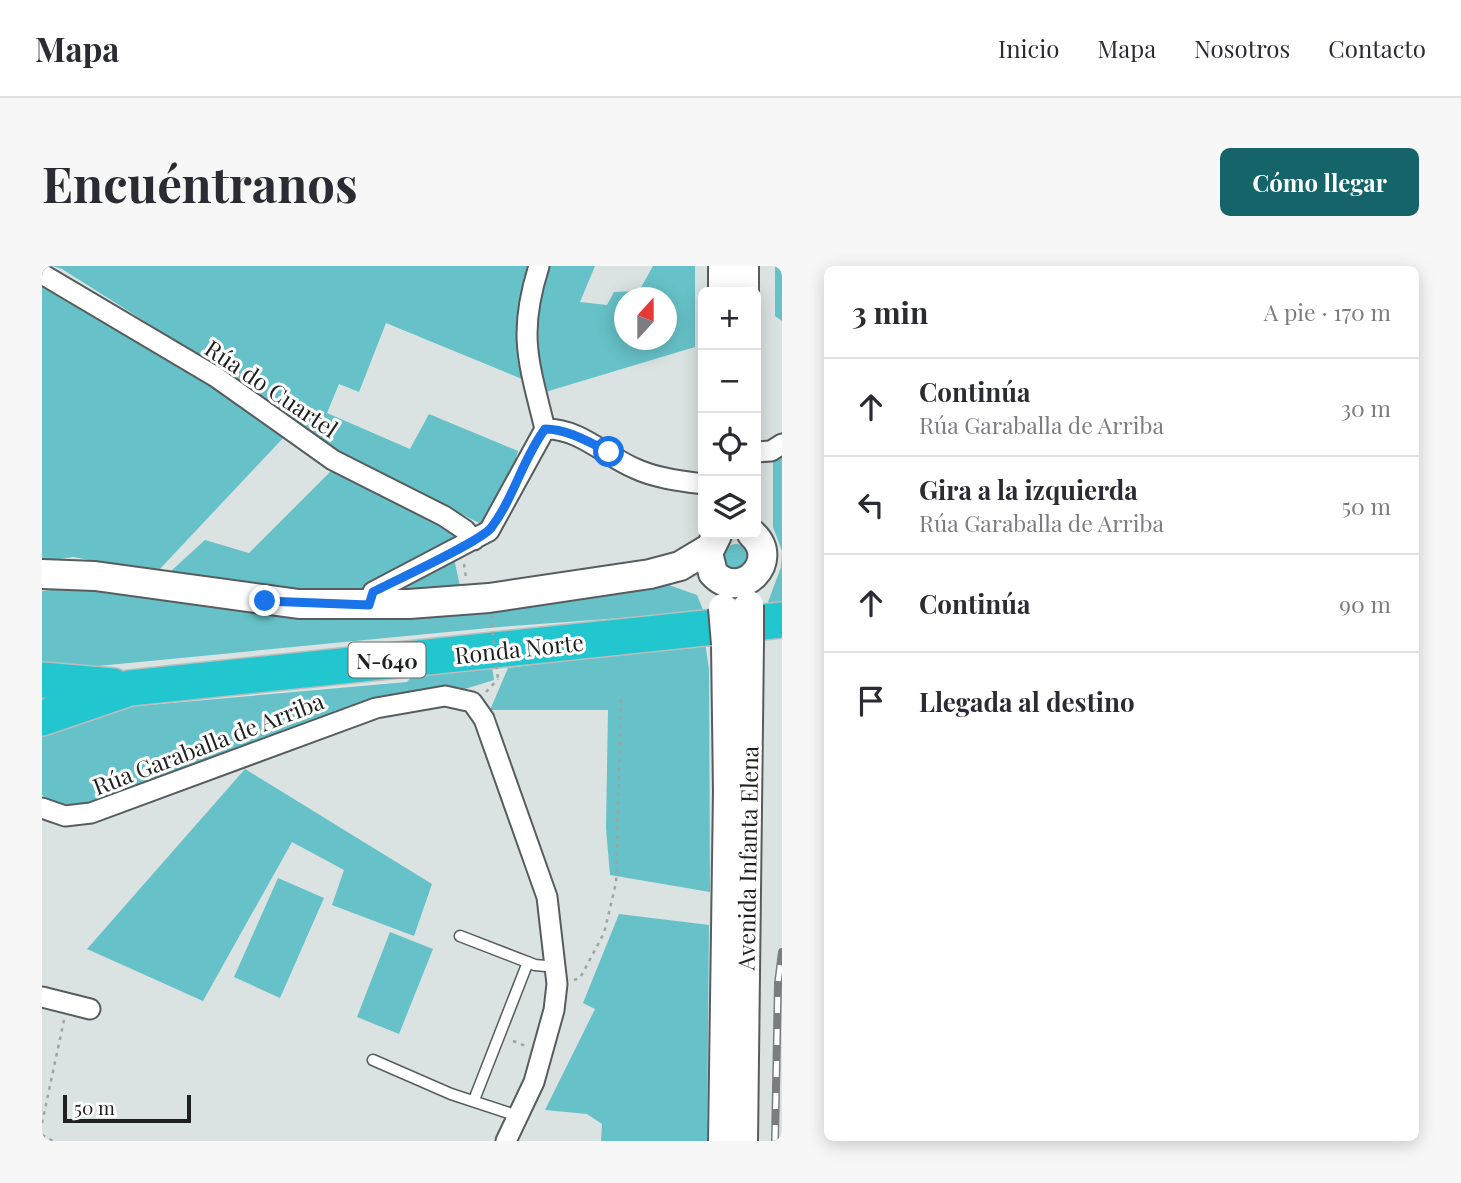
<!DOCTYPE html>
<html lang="es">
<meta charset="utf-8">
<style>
body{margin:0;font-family:"Playfair Display",serif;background:#f7f7f7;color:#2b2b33}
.controls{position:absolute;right:21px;top:21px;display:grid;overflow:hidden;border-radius:10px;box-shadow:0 4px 18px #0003}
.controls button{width:63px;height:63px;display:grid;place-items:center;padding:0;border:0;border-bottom:2px solid #e1e1e2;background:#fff;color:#2b2b33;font:35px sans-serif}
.compass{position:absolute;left:572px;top:21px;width:63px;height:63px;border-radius:50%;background:#fff;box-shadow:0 4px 18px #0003;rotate:21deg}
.scale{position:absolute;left:21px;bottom:18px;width:128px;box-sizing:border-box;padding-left:7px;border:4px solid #1f2121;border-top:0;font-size:19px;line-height:24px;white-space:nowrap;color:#1f2121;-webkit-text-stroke:5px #fff;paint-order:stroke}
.stop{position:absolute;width:21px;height:21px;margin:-16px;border:5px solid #1a73e8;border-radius:50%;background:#fff}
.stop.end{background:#1a73e8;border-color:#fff;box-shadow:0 2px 7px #0008}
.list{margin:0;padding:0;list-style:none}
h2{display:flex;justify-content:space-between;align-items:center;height:91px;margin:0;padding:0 28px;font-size:30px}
h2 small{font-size:23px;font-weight:400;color:#7c7c81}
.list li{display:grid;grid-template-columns:46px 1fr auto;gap:21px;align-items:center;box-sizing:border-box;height:98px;padding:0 28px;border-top:2px solid #e1e1e2}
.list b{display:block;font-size:26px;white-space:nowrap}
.list p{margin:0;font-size:23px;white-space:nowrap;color:#7c7c81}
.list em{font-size:23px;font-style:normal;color:#7c7c81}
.icon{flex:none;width:38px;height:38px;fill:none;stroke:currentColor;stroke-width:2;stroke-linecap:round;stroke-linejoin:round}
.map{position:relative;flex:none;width:740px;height:875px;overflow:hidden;border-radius:10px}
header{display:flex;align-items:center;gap:42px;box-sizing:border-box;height:98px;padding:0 35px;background:#fff;border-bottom:2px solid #e1e1e2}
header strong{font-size:33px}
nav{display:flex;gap:38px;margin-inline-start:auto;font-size:24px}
.intro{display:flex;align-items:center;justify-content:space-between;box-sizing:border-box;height:168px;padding:0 42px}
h1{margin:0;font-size:49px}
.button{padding:18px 32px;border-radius:10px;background:#156469;color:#fff;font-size:24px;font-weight:700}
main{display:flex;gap:42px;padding:0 42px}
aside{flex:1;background:#fff;border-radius:10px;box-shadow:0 4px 18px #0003}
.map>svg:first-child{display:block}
</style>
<header>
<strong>Mapa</strong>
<nav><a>Inicio</a><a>Mapa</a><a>Nosotros</a><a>Contacto</a></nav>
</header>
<div class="intro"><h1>Encuéntranos</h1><a class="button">Cómo llegar</a></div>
<main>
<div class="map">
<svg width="740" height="875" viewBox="0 0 740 875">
<rect width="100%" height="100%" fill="#dae2e2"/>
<path fill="#66c2c8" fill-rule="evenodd" d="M10,0H489L479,68L480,113L344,57L317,126L297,118L285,147L368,183L387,148L476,185L466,221L441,259L287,181L186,108L20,3Z
M503,0H553L538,36L565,39L572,26L597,25L611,0H653V81L500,127C490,76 493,50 503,0ZM582,32H624V74H582Z
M733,0H740V55L733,50Z
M0,14L167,114L243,170L115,306L31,291L0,296Z
M740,187V339L727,344L726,336L739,301L740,285L731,261V193Z
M293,201L407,260L413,270L308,329L128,312L129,305L163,274L207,287Z
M682 290a12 12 0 1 1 24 0a12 12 0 1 1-24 0Z
M412,292L419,325H343Z
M624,318L655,329L662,346L457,361L56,400L18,402L0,396V325L46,320L235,345Z
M663,377L667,403L668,626L568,609L564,562L566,444H448L466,402Z
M450,401L452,414L47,539C28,541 16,541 0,529V467L73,442L365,416L373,407Z
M203,503L390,618L372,670L290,639L302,604L250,576L161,735L45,683Z
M236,612L282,632L238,732L192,711Z
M577,648L667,659L665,875H559L560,858L545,848L503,844L553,743L541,737Z
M348,666L391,683L357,768L315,751Z"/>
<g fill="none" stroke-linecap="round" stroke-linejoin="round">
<defs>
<path id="lane" d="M418,670L493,699L514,701
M331,794L409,828L476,850
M432,834L486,696"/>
<path id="street" d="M497,0C475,69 487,97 503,163
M0,8L174,111L291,194L402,250L423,264L432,274
M714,186L729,185L740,178
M327,339L331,326L447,265L503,163C537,162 562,189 592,202C613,212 638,215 661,218
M0,542L23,550L49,547L334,442L403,430L430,436L442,453L505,631L515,718L512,744L492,816L464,875
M0,731L48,743"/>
<path id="secondary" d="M681,0V26
M702,0V26
M675,269L666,287L671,307C698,337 740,295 710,268
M0,308L53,310L257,338H367L447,332L608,308L638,300L668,282
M681,875L686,525L684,378
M701,875L707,375"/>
<path id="highway" d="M0,414L71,420
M0,452L88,422L740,354"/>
</defs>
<use href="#lane" stroke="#575d5e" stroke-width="13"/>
<use href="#street" stroke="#575d5e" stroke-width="23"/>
<use href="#secondary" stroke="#575d5e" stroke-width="32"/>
<use href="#highway" stroke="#bcbcbc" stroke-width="38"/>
<path stroke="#9ea4a4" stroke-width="2.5" stroke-dasharray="3.5 5" stroke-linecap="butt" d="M715,45L716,168
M422,298L424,312
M444,426L456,413
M532,714L538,712L562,667L574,617L579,432
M471,775L484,780
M0,857L22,754
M0,869L11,875"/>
<use href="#lane" stroke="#fff" stroke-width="10"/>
<use href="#street" stroke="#fff" stroke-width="19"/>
<use href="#secondary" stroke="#fff" stroke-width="28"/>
<use href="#highway" stroke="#21c6cf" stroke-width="35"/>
<defs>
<path id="rail" d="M733,875L736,717L740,686"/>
</defs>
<use href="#rail" stroke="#7a7e7e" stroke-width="8"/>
<use href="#rail" stroke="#fff" stroke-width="5" stroke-dasharray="16" stroke-linecap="butt"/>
<defs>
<path id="secondary-bridge" d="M681,342L684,378
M707,375V339"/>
</defs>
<use href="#secondary-bridge" stroke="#575d5e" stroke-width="32" stroke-linecap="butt"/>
<path stroke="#9ea4a4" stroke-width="2.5" stroke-dasharray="3.5 5" stroke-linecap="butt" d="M449,349L456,413"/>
<use href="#secondary-bridge" stroke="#fff" stroke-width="28"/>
</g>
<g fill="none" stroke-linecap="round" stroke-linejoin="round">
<path stroke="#1a73e8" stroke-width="9" d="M223,335L327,339L331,326C354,314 436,277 449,262C472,232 480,194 503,163C525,163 547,176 567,186"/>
</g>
<g text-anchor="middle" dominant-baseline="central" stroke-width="6" stroke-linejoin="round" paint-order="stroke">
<rect fill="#fff" stroke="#626464" stroke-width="2" x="306.5" y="376.5" width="77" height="35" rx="5"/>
<g font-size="21" font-weight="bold" fill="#1f2121">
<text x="345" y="394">N-640</text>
</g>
<g font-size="23" fill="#1f2121" stroke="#fff">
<text transform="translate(230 122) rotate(34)">Rúa do Cuartel</text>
<text transform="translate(477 382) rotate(-6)">Ronda Norte</text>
<text transform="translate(166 477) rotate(-21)">Rúa Garaballa de Arriba</text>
<text transform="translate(705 592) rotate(-89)">Avenida Infanta Elena</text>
</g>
</g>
</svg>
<div class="controls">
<button>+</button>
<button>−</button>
<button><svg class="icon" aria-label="locate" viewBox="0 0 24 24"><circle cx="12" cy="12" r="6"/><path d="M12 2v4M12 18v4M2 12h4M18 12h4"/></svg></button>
<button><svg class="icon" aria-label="layers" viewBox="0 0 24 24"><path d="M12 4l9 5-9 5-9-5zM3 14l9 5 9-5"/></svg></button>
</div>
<svg class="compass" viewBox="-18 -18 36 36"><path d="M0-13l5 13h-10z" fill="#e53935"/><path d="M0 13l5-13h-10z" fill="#7c7c81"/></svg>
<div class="scale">50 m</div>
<div class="stop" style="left:567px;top:186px"></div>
<div class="stop end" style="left:223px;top:335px"></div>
</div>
<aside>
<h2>3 min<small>A pie · 170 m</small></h2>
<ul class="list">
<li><svg class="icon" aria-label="ahead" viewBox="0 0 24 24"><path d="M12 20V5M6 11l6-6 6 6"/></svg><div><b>Continúa</b><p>Rúa Garaballa de Arriba</p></div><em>30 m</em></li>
<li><svg class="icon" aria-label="left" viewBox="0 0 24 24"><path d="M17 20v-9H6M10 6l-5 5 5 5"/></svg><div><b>Gira a la izquierda</b><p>Rúa Garaballa de Arriba</p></div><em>50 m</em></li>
<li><svg class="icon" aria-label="ahead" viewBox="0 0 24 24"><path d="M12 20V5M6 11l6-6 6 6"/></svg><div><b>Continúa</b></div><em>90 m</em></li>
<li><svg class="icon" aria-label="arrive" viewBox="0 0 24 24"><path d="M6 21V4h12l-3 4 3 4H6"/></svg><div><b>Llegada al destino</b></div></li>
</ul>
</aside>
</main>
